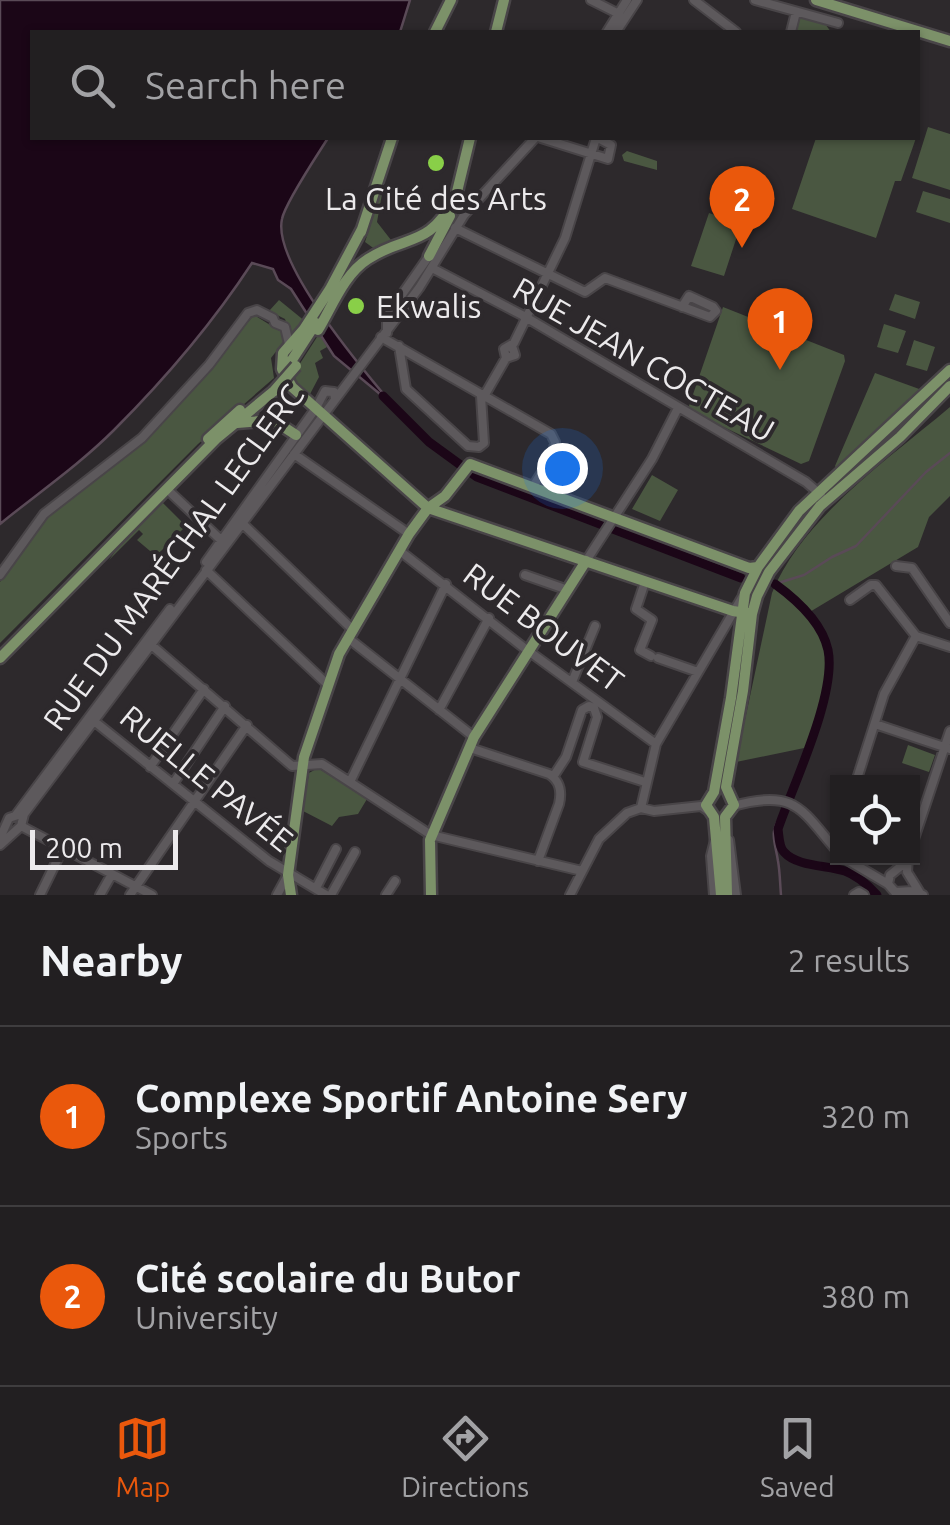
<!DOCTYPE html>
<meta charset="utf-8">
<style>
body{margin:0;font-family:Ubuntu,sans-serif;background:#2e2c2e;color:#f1f3f6}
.controls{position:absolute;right:30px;bottom:30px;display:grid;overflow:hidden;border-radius:0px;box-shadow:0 2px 8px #0004}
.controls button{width:90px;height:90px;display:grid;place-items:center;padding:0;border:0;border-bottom:2px solid #3f3d3f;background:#221f21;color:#f1f3f6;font:50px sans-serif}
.scale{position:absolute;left:30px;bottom:25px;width:148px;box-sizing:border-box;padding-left:10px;border:5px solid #eceaec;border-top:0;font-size:28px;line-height:35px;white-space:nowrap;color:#eceaec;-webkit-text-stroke:8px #2d292c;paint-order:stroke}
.you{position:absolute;left:562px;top:468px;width:35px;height:35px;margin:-25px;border:8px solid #fff;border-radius:50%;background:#1a73e8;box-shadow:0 0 0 15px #1a73e833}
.badge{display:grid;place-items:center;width:65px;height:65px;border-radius:50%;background:#ea580c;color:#fff;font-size:32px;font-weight:700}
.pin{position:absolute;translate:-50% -82px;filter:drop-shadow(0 2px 5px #0008)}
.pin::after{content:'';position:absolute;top:52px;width:35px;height:30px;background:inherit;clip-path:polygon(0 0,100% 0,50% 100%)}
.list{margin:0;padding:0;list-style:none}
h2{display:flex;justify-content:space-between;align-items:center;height:130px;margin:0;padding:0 40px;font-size:42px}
h2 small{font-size:32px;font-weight:400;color:#a2a2a5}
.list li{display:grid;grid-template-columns:65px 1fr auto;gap:30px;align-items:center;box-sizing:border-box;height:180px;padding:0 40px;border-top:2px solid #3f3d3f}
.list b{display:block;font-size:38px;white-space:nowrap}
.list p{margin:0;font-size:32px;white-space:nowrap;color:#a2a2a5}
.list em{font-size:32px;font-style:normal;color:#a2a2a5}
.icon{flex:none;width:55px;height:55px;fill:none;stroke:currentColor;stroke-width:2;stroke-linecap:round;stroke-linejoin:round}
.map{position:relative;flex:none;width:950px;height:895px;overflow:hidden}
.search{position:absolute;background:#221f21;box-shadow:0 2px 8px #0004;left:30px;right:30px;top:30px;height:110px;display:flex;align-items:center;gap:25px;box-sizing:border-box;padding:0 35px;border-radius:0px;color:#a2a2a5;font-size:38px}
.sheet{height:490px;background:#221f21}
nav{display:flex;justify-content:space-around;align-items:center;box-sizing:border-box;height:140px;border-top:2px solid #3f3d3f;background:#221f21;font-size:28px;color:#a2a2a5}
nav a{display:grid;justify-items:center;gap:5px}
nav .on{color:#ea580c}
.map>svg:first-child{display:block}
</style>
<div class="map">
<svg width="950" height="895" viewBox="0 0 950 895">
<rect width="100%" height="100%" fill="#2d292c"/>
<path fill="#4a5741" d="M800,14L823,21L831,32H795Z
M928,127L950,134V190L912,178Z
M816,138H916L901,181H895L876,238L792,209Z
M627,151L657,161V170L624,161L622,155Z
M384,183L377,222L391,240L428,226L425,230L376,250L365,242Z
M923,191L950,199V223L916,212Z
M709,213L741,224L724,276L691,266Z
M895,294L920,302L915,319L889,310Z
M279,300L306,322L291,339L285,319L269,311Z
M723,307L844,355L845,361L809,461L801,464L690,411L689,406Z
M254,315L288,336L271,358L274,378L198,444L0,643V582L42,519L147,440Z
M884,324L906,331L898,353L877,347Z
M319,334L327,347L320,351L323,358L315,363L319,377L309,396L290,379Z
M914,340L935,347L927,371L906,365Z
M875,373L922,390L836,468L835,466Z
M950,407V496L929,517L918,547L808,613L828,648L829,668L809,747L736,762L772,593C802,518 890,458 950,407Z
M652,475L678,490L660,521L632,509Z
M160,500L186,526L156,556L137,540L143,534L139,530L109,560L131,529Z
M908,745L935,755L929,772L902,763Z
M318,768L367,799L358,814L339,817L332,826L303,811L309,773Z"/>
<path fill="#1b0617" stroke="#5a4a57" stroke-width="2.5" d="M0,0H410L400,32H32V138H328C318,154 285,203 282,219C272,263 363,370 392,404L334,356L291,289L278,280L273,269L252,263C212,324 165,379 114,430C79,465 38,493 0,524Z"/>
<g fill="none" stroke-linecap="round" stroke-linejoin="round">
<path stroke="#5a4a57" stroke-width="2.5" d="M775,584L804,575L832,557L856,546L926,472L950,453
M781,895C780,884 780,872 778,861C775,841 768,831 783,814"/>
<path stroke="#1b0617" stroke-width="9" d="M383,396L429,442L477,477L741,578
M775,584C797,600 822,622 828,650C837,694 793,785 778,829C779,836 779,847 784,852C797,867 828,865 845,871C858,876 868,885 877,895"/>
<defs>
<path id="minor" d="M591,0L619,14
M694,0L736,32
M755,0L838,23
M607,32L627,0
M616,32L637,0
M791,32L796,12
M541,138L608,159L611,145L598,138
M455,228L585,292L605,278L710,317L716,311L713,307L689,296L682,307
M432,268L522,315L806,482L821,495L823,502
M387,333V316L429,256
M381,337L551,434L555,442L553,455L532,488
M399,346L406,389L468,446L479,447L484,443L481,396
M512,346L515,355L506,358L504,349L514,343L565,238L596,138
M483,398L506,358
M294,454L409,534
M171,493L222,541
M242,523L353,630
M400,551L523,647L656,744
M586,561L652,459L678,408
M206,562L316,408L325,391L334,392L335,399
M896,566L912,568L950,623
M206,570L328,685
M0,575L44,514L142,438L209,365L248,313L257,310L273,318L275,323L285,327L289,344
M525,575L568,590
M645,582L636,609L652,620L640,650L651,656
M850,600L871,585H876L916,636
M916,636L950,647
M348,638L474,737
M148,642L292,766L322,764L431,835L582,871
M658,658L698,672
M572,682L595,626
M439,710L489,618
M94,721L269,861L326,895
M875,724L950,749
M470,748L549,774C560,781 562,791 559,804L538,861
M150,767L204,689
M553,777L566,757L582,710L589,706L594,708L597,717L583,762L645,782
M350,782L446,584
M856,782L884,694L916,636
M173,784L225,706
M733,806C797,788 802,811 838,852
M641,808L656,744L744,594
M16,815L170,609
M21,826L152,895
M1,836L9,818L18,815
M729,840L736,895
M0,845L21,826L24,814L419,288L464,215L535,138
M912,845L950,731
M844,858L888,884L895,892L912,891L923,895
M908,858L907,872L920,893
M888,884L890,875L906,862
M316,888L336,849
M40,895L64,846
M100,895L112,874
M130,895L247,725
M277,895L288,875
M331,895L355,852
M386,895L395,881
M570,895L599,839L627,813L641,808L654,811L701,806L707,810
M714,895L711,856L715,840
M854,895L859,892L864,895"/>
<path id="major" d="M816,0L950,41
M435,32L451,0
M496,32L504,0
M455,200L470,138
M362,229L330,289L304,329L283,353L282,369L292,387L428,508L733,611L752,614
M361,232L392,138
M429,256L450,216
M318,330C332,307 344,274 368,259C408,233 427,250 456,197
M290,363L316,323
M237,423L273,420L296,435
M208,439L240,410
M0,658L216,439L274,391
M727,894L725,817L734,805L726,787L743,691L752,614L757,596L769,572L820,506L900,437L950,386
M291,895L288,875L304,757L339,654L409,534L428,508L445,496L470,464L749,568L758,567
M431,895L430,840L474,737L586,561
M721,895L714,817L706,805L714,792L731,698L745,593L758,567L799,511L950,370"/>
</defs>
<use href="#minor" stroke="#494548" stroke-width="12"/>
<use href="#major" stroke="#494548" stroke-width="15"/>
<use href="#minor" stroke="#5d595c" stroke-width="8"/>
<use href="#major" stroke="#7c9169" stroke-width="10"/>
<defs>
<path id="major-bridge" d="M274,391L296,366"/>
</defs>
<use href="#major-bridge" stroke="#494548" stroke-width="15" stroke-linecap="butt"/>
<use href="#major-bridge" stroke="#7c9169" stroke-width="10"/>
</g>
<g fill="#89cf48" stroke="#2d292c" stroke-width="4">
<circle cx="436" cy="163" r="10"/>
<circle cx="356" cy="306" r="10"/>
</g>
<g text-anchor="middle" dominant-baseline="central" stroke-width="8" stroke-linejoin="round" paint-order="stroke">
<g font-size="32" fill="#eceaec" stroke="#2d292c">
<text x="436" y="198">La Cité des Arts</text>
<text x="376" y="306" text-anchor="start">Ekwalis</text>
</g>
<g font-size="32" fill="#eceaec" stroke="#2d292c">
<text transform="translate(644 359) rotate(30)">RUE JEAN COCTEAU</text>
<text transform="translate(173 557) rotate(-54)">RUE DU MARÉCHAL LECLERC</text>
<text transform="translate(544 627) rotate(37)">RUE BOUVET</text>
<text transform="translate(207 778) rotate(39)">RUELLE PAVÉE</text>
</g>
</g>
</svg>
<div class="controls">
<button><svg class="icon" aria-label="locate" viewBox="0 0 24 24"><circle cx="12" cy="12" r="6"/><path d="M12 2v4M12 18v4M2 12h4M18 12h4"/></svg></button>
</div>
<div class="scale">200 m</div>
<div class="you"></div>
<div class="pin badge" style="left:780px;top:370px">1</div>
<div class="pin badge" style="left:742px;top:248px">2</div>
<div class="search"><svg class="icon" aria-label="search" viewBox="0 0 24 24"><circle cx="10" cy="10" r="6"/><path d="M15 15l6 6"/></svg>Search here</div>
</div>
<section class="sheet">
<h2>Nearby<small>2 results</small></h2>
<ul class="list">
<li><span class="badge">1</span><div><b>Complexe Sportif Antoine Sery</b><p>Sports</p></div><em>320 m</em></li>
<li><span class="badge">2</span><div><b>Cité scolaire du Butor</b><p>University</p></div><em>380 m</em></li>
</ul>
</section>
<nav>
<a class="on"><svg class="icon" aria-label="map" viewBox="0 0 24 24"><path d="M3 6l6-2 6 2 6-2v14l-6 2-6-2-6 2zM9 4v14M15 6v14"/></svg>Map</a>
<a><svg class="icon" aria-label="directions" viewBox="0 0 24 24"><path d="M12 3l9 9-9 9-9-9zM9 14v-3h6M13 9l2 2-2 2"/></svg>Directions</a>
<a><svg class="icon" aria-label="saved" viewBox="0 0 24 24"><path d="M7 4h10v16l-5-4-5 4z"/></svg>Saved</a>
</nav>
